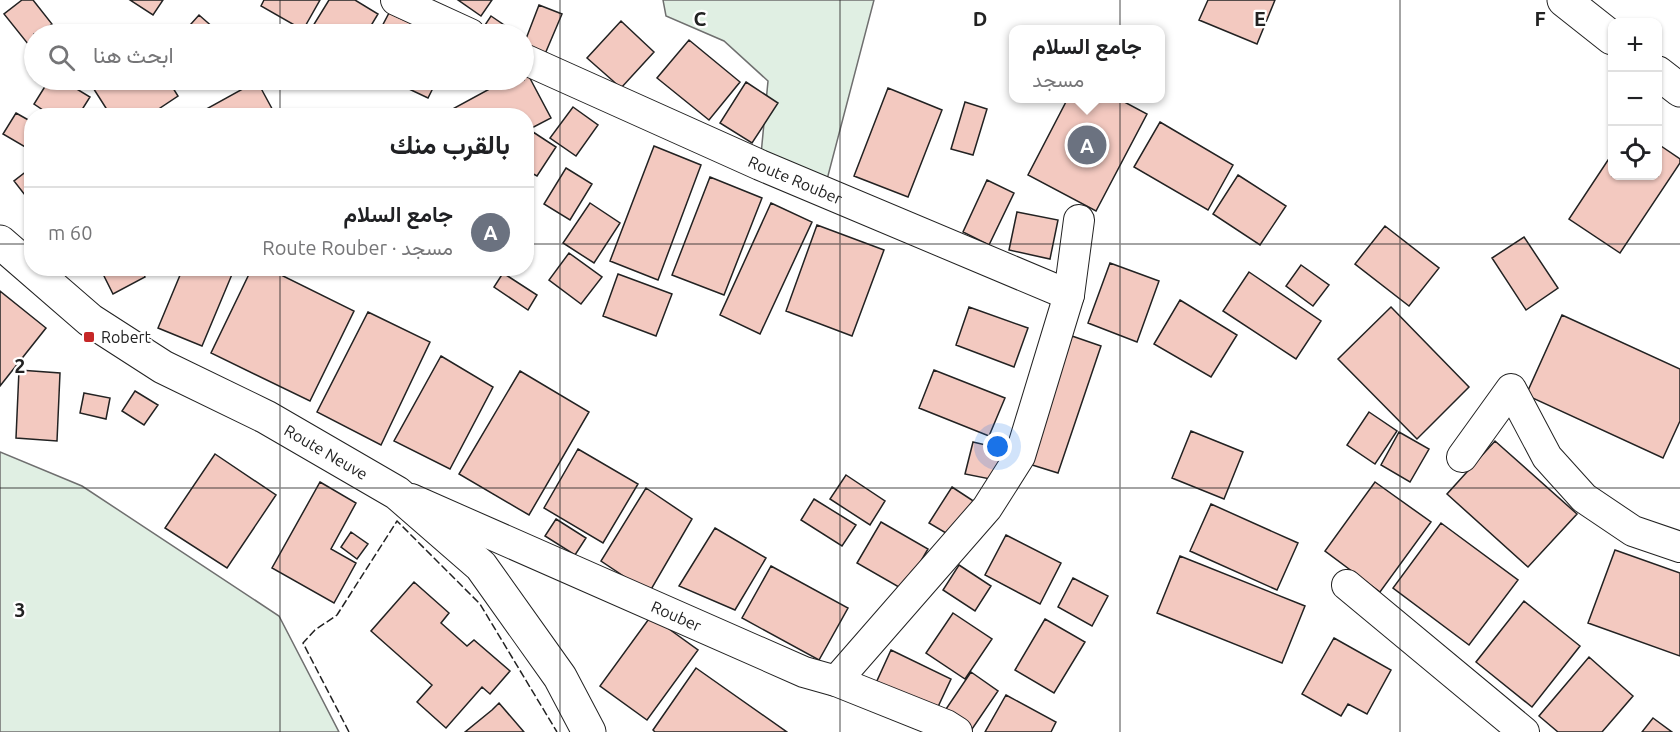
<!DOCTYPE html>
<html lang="ar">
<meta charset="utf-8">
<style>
body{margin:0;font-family:Ubuntu,Vazirmatn,sans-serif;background:#f6f6f6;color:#202124;direction:rtl}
.controls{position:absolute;right:18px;top:18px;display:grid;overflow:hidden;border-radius:12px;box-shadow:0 2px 4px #0004}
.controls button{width:54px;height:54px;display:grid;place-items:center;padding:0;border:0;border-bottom:2px solid #e0e0e0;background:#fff;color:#202124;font:30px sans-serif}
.you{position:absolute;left:998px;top:447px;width:21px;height:21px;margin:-15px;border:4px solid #fff;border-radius:50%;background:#1a73e8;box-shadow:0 0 0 9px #1a73e833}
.badge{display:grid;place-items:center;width:39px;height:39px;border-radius:50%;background:#d93025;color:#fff;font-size:20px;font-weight:700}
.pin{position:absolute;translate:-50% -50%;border:3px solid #fff;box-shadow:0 2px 6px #0006}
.popup{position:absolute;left:1009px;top:25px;width:156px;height:78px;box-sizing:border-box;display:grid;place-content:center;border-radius:12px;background:#fff;filter:drop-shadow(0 2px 4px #0005);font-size:20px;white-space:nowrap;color:#757577}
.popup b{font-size:22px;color:#202124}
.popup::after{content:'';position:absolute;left:50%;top:100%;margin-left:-12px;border:12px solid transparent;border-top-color:#fff}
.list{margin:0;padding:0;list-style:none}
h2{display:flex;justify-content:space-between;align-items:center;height:78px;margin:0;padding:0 24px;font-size:26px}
h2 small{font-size:20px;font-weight:400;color:#757577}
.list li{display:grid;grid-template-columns:39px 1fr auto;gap:18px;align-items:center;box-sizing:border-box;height:90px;padding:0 24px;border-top:2px solid #e0e0e0}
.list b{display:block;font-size:22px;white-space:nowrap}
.list p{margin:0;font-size:20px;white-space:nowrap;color:#757577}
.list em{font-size:20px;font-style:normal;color:#757577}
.icon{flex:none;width:33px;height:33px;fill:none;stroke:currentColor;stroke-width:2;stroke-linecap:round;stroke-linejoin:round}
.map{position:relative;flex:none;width:1680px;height:732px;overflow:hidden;direction:ltr}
.search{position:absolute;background:#fff;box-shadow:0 2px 4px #0004;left:24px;top:24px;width:510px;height:66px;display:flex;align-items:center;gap:15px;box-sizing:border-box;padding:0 21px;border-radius:33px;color:#757577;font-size:22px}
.panel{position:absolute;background:#fff;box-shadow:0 2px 4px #0004;left:24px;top:108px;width:510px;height:168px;border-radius:24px;direction:rtl}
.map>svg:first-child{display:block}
</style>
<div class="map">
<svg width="1680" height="732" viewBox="0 0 1680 732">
<rect width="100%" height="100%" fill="#fff"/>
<path fill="#e0efe3" stroke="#6f6f6f" stroke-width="1.5" d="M663,0H874L824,191L760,165L768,81L724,41L666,16Z
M0,452L82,486L279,616L339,732H0Z"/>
<path fill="#f3c9c0" stroke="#222" stroke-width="1.5" d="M22,0H33L52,24L39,34H34V38L28,44L4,14Z
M130,0H163L153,15Z
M264,0H320L303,30L261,6Z
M329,0H355L378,14L366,34H308Z
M458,0H492L481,16Z
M1208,0H1275L1257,44L1199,20Z
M539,5L562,14L545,54L524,44Z
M389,13L434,34H378Z
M199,15L215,29L210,34H182Z
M491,16L507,27L502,34H498L485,25Z
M621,21L654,52L621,88L587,58Z
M689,40L740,82L709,120L657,78Z
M525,69L551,118L526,131V116H449L447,112L506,80H524Z
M49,80H62L90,97L78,116H52L34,104Z
M96,80H168L178,96L148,116H111L90,83Z
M390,80H437L428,98Z
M257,81L276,116H200L199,113Z
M746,82L778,103L752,143L720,123Z
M888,88L942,110L908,197L854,176Z
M1068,98H1117L1147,114L1096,211L1028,175Z
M965,102L987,109L973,155L951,149Z
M573,107L598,125L576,156L550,138Z
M16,113L32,122V151L3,134Z
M1160,122L1233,165L1208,210L1134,167Z
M533,132L556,147L537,176L526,170V142Z
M1658,144L1680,159V163L1620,253L1569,219L1612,154V176H1658Z
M654,146L701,165L658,280L610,261Z
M32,167V204L14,181Z
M566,168L592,184L570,220L544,204Z
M1238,175L1286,206L1260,245L1213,214Z
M710,177L762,198L724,295L672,275Z
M987,180L1014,193L989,245L963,232Z
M590,203L620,223L594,263L563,243Z
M771,203L812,222L760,334L720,315Z
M1017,212L1058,220L1050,259L1009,250Z
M817,225L884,250L852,336L786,311Z
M1385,226L1439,268L1409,306L1355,264Z
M1524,237L1558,288L1526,310L1492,258Z
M569,253L602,277L581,304L549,280Z
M1110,263L1159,281L1137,342L1088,323Z
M1301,265L1329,285L1313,306L1286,286Z
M100,268H140L145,277L113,294Z
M183,268H224L233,272L202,346L158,328Z
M252,268H267L354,311L310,401L211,353Z
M1249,272L1321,321L1296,359L1223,311Z
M503,273L537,295L528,310L494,287Z
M618,274L672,294L656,336L603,316Z
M0,291L46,328L0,386Z
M1180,300L1237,335L1211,377L1154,344Z
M969,307L1028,328L1014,367L956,345Z
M1391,307L1469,387L1417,439L1338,359Z
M368,312L430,342L381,445L317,412Z
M1562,315L1680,369V421L1663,458L1526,395Z
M1072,336L1101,346L1058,473L1029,464Z
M441,356L493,387L450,469L394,441Z
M19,370L60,373L57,441L16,438Z
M934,370L1005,398L989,436L919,408Z
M520,371L589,412L529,515L459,474Z
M135,391L158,405L144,425L122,411Z
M84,393L110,398L106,419L80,413Z
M1369,412L1397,431L1375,464L1347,445Z
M1191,431L1243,452L1224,499L1172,478Z
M1399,432L1429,449L1410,482L1381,465Z
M1495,441L1577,514L1528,567L1447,494Z
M973,442L1003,449L995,480L965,474Z
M578,449L638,484L603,543L544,508Z
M215,454L276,495L227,568L165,528Z
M846,475L885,501L870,525L830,499Z
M320,482L356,503L331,549L356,563L334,603L272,568Z
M1375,482L1431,522L1380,592L1325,551Z
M952,487L978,504L956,539L929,523Z
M646,488L692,519L649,593L601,561Z
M814,499L856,525L842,546L801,520Z
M1211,504L1298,543L1277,590L1190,551Z
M556,519L586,538L575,555L545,536Z
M881,522L928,549L904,590L857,563Z
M1441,523L1518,580L1469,645L1393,588Z
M715,528L766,558L735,610L679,586Z
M351,532L368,544L357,559L341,547Z
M1006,535L1061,563L1040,604L985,575Z
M1615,550L1680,573V656L1588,623Z
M1180,556L1305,606L1282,663L1157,613Z
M959,565L991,586L975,611L943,590Z
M771,566L848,608L819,660L742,618Z
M1073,578L1108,596L1092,626L1058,607Z
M414,582L449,613L441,623L467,646L474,640L510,671L490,694L482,687L446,728L417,702L432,685L371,631Z
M1524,601L1580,646L1532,707L1476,662Z
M953,613L992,639L965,679L926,653Z
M651,616L698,650L647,720L600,686Z
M1045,619L1085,642L1054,693L1015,670Z
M1334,638L1391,670L1367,714L1348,704L1341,716L1302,694Z
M891,650L951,679L936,711L876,683Z
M1589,657L1633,696L1602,732H1558L1539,716Z
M696,668L787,732H655L653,730Z
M971,672L998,691L970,732L942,715Z
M1006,695L1056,722L1051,732H985Z
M499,703L524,732H465L492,710Z
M1653,718L1672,732H1642Z"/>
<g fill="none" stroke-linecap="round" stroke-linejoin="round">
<defs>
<g id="street">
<path d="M396,0L470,34"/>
<path id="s1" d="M524,59L760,165L1069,295"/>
<path d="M1462,457L1511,389L1547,457L1584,498L1633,531L1680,547"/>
<path id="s2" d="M411,499L804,672L836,681L946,725L957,732"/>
<path d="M1347,585L1524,732"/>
<path d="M836,681L987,508L1020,456L1069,295L1079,220"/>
</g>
<g id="secondary">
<path id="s3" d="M0,242L90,320L163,367L266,417L397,493L481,566L560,677L589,732"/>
</g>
<path id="highway" d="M1564,0L1612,38
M1658,73L1680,90"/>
</defs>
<use href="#street" stroke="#222" stroke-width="32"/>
<use href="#secondary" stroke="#222" stroke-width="35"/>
<use href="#highway" stroke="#222" stroke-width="35"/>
<use href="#street" stroke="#fff" stroke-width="30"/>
<use href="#secondary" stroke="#fff" stroke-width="33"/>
<use href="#highway" stroke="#fff" stroke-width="33"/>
<path stroke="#222" stroke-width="1.5" stroke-dasharray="8 3" stroke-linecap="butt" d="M349,732L303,643L315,630L337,615L397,521L480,604L557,732"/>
</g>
<path fill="none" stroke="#222" stroke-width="1.5" stroke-opacity="0.55" d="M280,0V34M560,0V732M840,0V732M1120,0V732M1400,0V732M280,80V116M0,244H32M526,244H1680M280,268V732M0,488H1680"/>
<rect fill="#c62828" stroke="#fff" stroke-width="2" x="83" y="331" width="12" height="12" rx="3"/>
<g text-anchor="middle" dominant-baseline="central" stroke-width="4.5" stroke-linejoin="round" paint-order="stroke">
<g font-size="16" fill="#222" stroke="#fff">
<text stroke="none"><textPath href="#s1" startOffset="297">Route Rouber</textPath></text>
<text stroke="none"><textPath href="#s3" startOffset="390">Route Neuve</textPath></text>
<text stroke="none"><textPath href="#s2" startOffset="290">Rouber</textPath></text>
</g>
<g font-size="16" fill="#222" stroke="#fff" text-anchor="start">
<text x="101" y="337">Robert</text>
</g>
</g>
<g font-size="20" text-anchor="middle" font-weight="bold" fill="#222" stroke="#fff" stroke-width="4.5" stroke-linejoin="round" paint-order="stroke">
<text x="700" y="26">C</text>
<text x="980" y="26">D</text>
<text x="1260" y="26">E</text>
<text x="1540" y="26">F</text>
<text x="20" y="373">2</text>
<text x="20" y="617">3</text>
</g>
</svg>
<div class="controls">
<button>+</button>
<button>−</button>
<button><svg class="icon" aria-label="locate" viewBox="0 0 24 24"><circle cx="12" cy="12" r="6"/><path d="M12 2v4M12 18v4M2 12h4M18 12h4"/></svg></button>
</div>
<div class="you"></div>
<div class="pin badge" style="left:1087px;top:145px;background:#6b7280">A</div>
<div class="popup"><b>جامع السلام</b>مسجد</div>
<div class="search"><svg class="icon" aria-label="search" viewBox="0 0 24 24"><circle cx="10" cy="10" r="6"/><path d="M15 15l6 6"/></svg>ابحث هنا</div>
<section class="panel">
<h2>بالقرب منك<small></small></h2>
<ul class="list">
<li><span class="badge" style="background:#6b7280">A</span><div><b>جامع السلام</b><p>مسجد · Route Rouber</p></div><em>60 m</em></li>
</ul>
</section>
</div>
